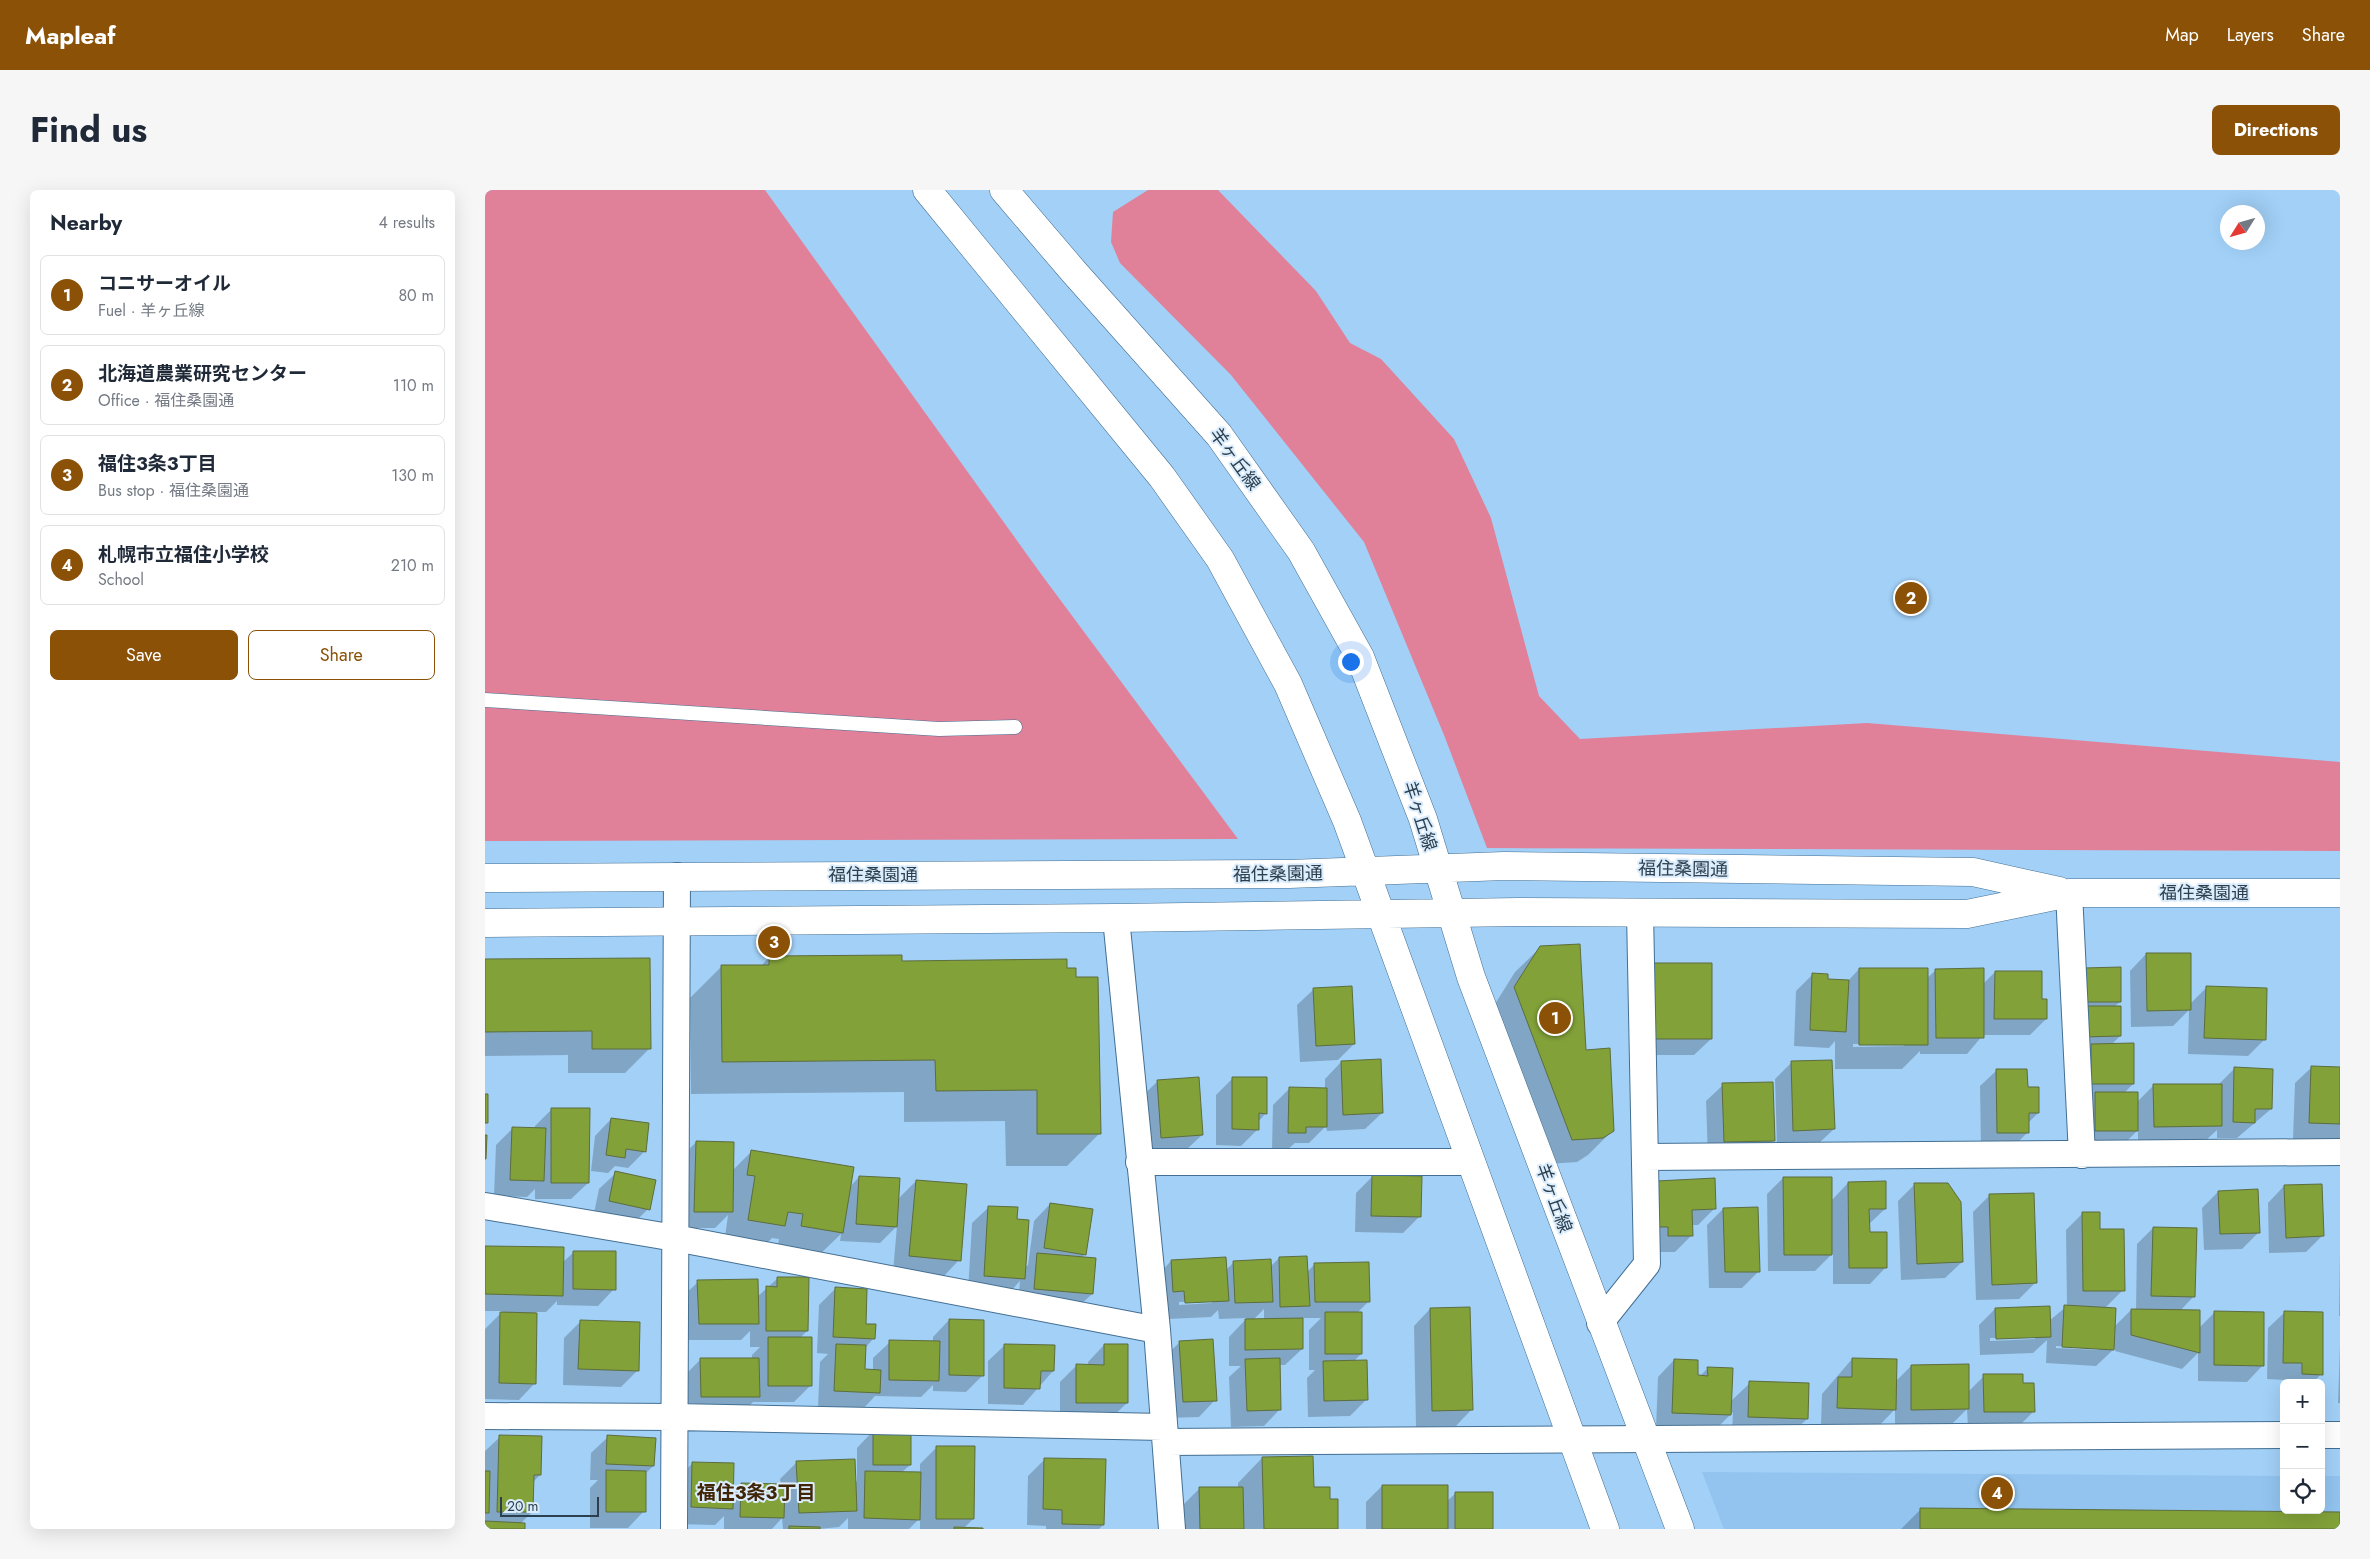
<!DOCTYPE html>
<meta charset="utf-8">
<style>
body{margin:0;font-family:Jost,"Noto Sans JP",sans-serif;background:#f6f6f7;color:#1f2937}
.controls{position:absolute;right:15px;bottom:15px;display:grid;overflow:hidden;border-radius:8px;box-shadow:0 5px 20px #0002}
.controls button{width:45px;height:45px;display:grid;place-items:center;padding:0;border:0;border-bottom:1px solid #e0e1e3;background:#fff;color:#1f2937;font:25px sans-serif}
.compass{position:absolute;left:1735px;top:15px;width:45px;height:45px;border-radius:50%;background:#fff;box-shadow:0 5px 20px #0002;rotate:233deg}
.scale{position:absolute;left:15px;bottom:12px;width:99px;box-sizing:border-box;padding-left:5px;border:2px solid #2c3f4e;border-top:0;font-size:14px;line-height:18px;white-space:nowrap;color:#2c3f4e;-webkit-text-stroke:4px #dbedfd;paint-order:stroke}
.you{position:absolute;left:865px;top:471px;width:18px;height:18px;margin:-12px;border:4px solid #fff;border-radius:50%;background:#1a73e8;box-shadow:0 0 0 8px #1a73e833}
.badge{display:grid;place-items:center;width:32px;height:32px;border-radius:50%;background:#8a5107;color:#fff;font-size:16px;font-weight:700}
.pin{position:absolute;translate:-50% -50%;border:2px solid #fff;box-shadow:0 1px 5px #0006}
.list{margin:0;padding:0;list-style:none}
h2{display:flex;justify-content:space-between;align-items:center;height:65px;margin:0;padding:0 20px;font-size:21px}
h2 small{font-size:16px;font-weight:400;color:#747a83}
.list li{display:grid;grid-template-columns:32px 1fr auto;gap:15px;align-items:center;box-sizing:border-box;height:80px;margin:0 10px 10px;padding:0 10px;border:1px solid #e0e1e3;border-radius:8px}
.list b{display:block;font-size:19px;white-space:nowrap}
.list p{margin:0;font-size:16px;white-space:nowrap;color:#747a83}
.list em{font-size:16px;font-style:normal;color:#747a83}
.actions{display:flex;gap:10px;padding:15px 20px}
.actions a{flex:1;padding:11px 0;border:1px solid #8a5107;border-radius:8px;text-align:center;font-size:18px;color:#8a5107}
.actions .main{background:#8a5107;color:#fff}
.icon{flex:none;width:28px;height:28px;fill:none;stroke:currentColor;stroke-width:2;stroke-linecap:round;stroke-linejoin:round}
.map{position:relative;flex:none;width:1855px;height:1339px;overflow:hidden;border-radius:8px}
header{display:flex;align-items:center;gap:30px;box-sizing:border-box;height:70px;padding:0 25px;background:#8a5107;color:#fff}
header strong{font-size:24px}
nav{display:flex;gap:28px;margin-inline-start:auto;font-size:18px}
.intro{display:flex;align-items:center;justify-content:space-between;box-sizing:border-box;height:120px;padding:0 30px}
h1{margin:0;font-size:35px}
.button{padding:12px 22px;border-radius:8px;background:#8a5107;color:#fff;font-size:18px;font-weight:700}
main{display:flex;gap:30px;padding:0 30px}
aside{flex:1;background:#fff;border-radius:8px;box-shadow:0 5px 20px #0002}
.map>svg:first-child{display:block}
</style>
<header>
<strong>Mapleaf</strong>
<nav><a>Map</a><a>Layers</a><a>Share</a></nav>
</header>
<div class="intro"><h1>Find us</h1><a class="button">Directions</a></div>
<main>
<aside>
<h2>Nearby<small>4 results</small></h2>
<ul class="list">
<li><span class="badge">1</span><div><b>コニサーオイル</b><p>Fuel · 羊ヶ丘線</p></div><em>80 m</em></li>
<li><span class="badge">2</span><div><b>北海道農業研究センター</b><p>Office · 福住桑園通</p></div><em>110 m</em></li>
<li><span class="badge">3</span><div><b>福住3条3丁目</b><p>Bus stop · 福住桑園通</p></div><em>130 m</em></li>
<li><span class="badge">4</span><div><b>札幌市立福住小学校</b><p>School</p></div><em>210 m</em></li>
</ul>
<div class="actions"><a class="main">Save</a><a>Share</a></div>
</aside>
<div class="map">
<svg width="1855" height="1339" viewBox="0 0 1855 1339">
<rect width="100%" height="100%" fill="#a2d0f7"/>
<path fill="#92c4ef" d="M1217,1282L1799,1286V1320H1836V1286H1855V1339H1239Z"/>
<path fill="#e18099" d="M0,0H280L556,384L753,649L0,651Z
M663,0H733L831,101L865,153L896,169L969,249L1006,328L1054,506L1095,549L1382,533L1855,572V661L1002,658L959,545L879,352L746,185L635,73L626,52L628,22Z"/>
<path fill="#0003" fill-rule="evenodd" d="M1055,758L1100,861L1128,940L1103,965L1092,972L1062,974L1005,822L1030,782Z
M1661,764L1705,814L1721,798L1780,849L1763,866L1703,864L1704,820L1688,836L1646,837L1645,781Z
M284,767L580,779L614,944L582,976H521L520,931L419,932V902L206,904L205,808L237,776H276Z
M0,771L165,858L140,883H83V865L0,866Z
M1374,779L1441,789L1451,780L1497,795L1510,782L1555,810L1561,829L1545,845H1498L1482,864H1435V861L1417,879H1350V851L1344,858L1309,856L1311,801L1328,784L1342,791L1362,792ZM1368,854H1419V856L1368,857Z
M1153,791L1226,849L1209,865H1153Z
M1583,795L1635,812L1629,817L1635,846L1626,855L1648,894L1638,904L1652,912L1668,896L1733,895L1750,878L1786,919L1752,948H1732V940L1719,952L1653,953V940L1636,957H1594L1590,871L1607,854H1591Z
M829,799L869,854L853,870L815,872L812,815Z
M856,872L897,923L880,939L842,941L841,936L824,953H810L803,959H787L788,915L804,899H840V889Z
M1306,873L1349,939L1332,955L1292,957L1290,889Z
M1827,877L1855,878V951L1808,949L1810,893Z
M1512,880L1541,898L1553,923L1543,933V942L1526,959H1496L1495,896Z
M748,888L781,923L773,932V939L756,956L731,955V905Z
M673,891L717,945L700,961L660,964L656,907Z
M1238,895L1289,950L1272,967L1223,968L1221,911Z
M67,919L103,993L86,1009H50V999L42,1007L9,1006L11,955L28,938L50,939V936Z
M126,929L160,961L143,978L130,976L123,983L106,981L110,946Z
M211,952L247,981L266,962L364,998L374,987L413,1009L431,991L474,1070L458,1087L408,1082L412,1036L395,1053L355,1051L356,1044L332,1067L292,1061L294,1049L287,1048L275,1060L239,1055L243,1025L230,1038H193L195,969Z
M131,983L163,1019L147,1035L108,1028L114,999Z
M888,986L935,1026L918,1043L870,1042L871,1003Z
M1298,988L1346,1011L1363,993L1400,1019L1383,1035V1043L1401,1077L1385,1094H1348V1063L1330,1081H1283L1282,1004Z
M1429,995L1477,1072L1460,1088L1416,1090L1413,1011Z
M1799,996L1837,1046L1821,1062L1784,1063L1783,1013Z
M1733,1002L1774,1042L1757,1059L1719,1060L1717,1018Z
M1505,1005L1551,1092L1534,1109L1491,1110L1488,1022Z
M1156,1009L1230,1018L1213,1035H1206L1207,1045L1190,1062H1167Z
M565,1014L600,1064L596,1068L607,1104L590,1120L533,1115L535,1091L522,1105L483,1102L487,1033L504,1017L531,1030L539,1078L543,1075L549,1031Z
M1238,1019L1274,1081L1257,1098H1224L1222,1035Z
M1598,1023L1614,1040L1638,1100L1620,1118L1629,1137L1646,1120H1651L1652,1054L1668,1038L1709,1106L1695,1121L1714,1138L1729,1123L1778,1175L1762,1192L1713,1191V1163L1697,1179L1630,1161V1158L1611,1176L1561,1173L1562,1150L1548,1163L1495,1165L1494,1135L1510,1119L1564,1131L1582,1116L1581,1040ZM1550,1147V1149L1505,1151V1148ZM1571,1156L1614,1158V1160L1571,1158Z
M0,1057L78,1072L89,1062L129,1099L113,1116L72,1115V1111L61,1122H51L50,1193L34,1210L0,1209V1139L18,1121H0Z
M1855,1062V1126H1854Z
M794,1068L822,1082L830,1074L884,1111L872,1123L876,1164L868,1172L881,1210L865,1226L823,1227L822,1188L830,1180H824V1140L836,1128H816L817,1159L800,1175H794L795,1219L779,1236L746,1237L744,1187L756,1176H744V1147L762,1128L734,1129L733,1120L726,1127L684,1129L683,1117L672,1118L670,1088L686,1071L741,1080L749,1072L785,1077ZM727,1111V1113L694,1115V1112ZM779,1119V1130H768Z
M293,1088L322,1141L314,1149L325,1196L309,1212H268L257,1223H200L199,1186L216,1169H267V1165L275,1157H265V1141L256,1150H198L196,1108L213,1092L272,1107Z
M351,1098L389,1148L380,1158L379,1180L388,1181V1168L405,1152L448,1153V1147L464,1130L498,1185L481,1202L448,1201V1195L436,1207L390,1206L378,1219L333,1217L335,1172L343,1164L332,1163L334,1115Z
M945,1119L987,1219L971,1236L931,1237L929,1136Z
M1800,1122L1836,1184L1828,1193H1801V1190L1782,1189L1783,1138Z
M95,1132L153,1180L136,1197L78,1195L79,1148Z
M695,1152L730,1210L714,1227L682,1228L678,1168Z
M1855,1154V1213H1853Z
M520,1155L568,1181L538,1215L503,1214V1171Z
M619,1155L642,1213L625,1229H575V1192L591,1176H603V1172Z
M1367,1169L1411,1191L1426,1176L1483,1202L1499,1186L1537,1194L1549,1221L1532,1238H1483L1482,1219L1466,1235L1410,1236V1219L1394,1236L1336,1234L1337,1204Z
M1189,1170L1212,1186H1215L1223,1178L1246,1211L1265,1193L1322,1229L1305,1245L1247,1243L1248,1222L1229,1241L1171,1239L1173,1187Z
M388,1241L425,1275L416,1283L435,1284V1274L452,1257L488,1329L478,1339H493H435V1328L424,1339H363V1328L354,1337L334,1339H298L297,1328L287,1339H239V1326L230,1335L190,1334L191,1289L208,1273L247,1303L256,1294L296,1295L295,1289L312,1272L369,1294L372,1291V1258Z
M15,1247L55,1285L48,1292L47,1322L35,1334L39,1339H0V1261Z
M123,1247L168,1276L159,1285V1321L143,1338H105V1298L113,1290H105L106,1263Z
M777,1268L828,1298L844,1311L852,1339H699L698,1315L715,1298H753V1293Z
M560,1269L618,1335L614,1339H561V1336L542,1335L543,1286Z
M897,1296L961,1312L971,1303L1007,1339H881V1312Z
M1436,1319L1855,1324V1339H1416Z"/>
<path fill="#82a139" stroke="#5d6d3d" d="M1095,754L1101,860L1125,858L1129,941L1118,948L1087,950L1029,797L1055,756Z
M1661,763H1706V820L1662,821Z
M417,765V771L582,769V778H591V787H613L616,944H552V900L451,901L450,870L237,872L236,775H284V766Z
M165,768L166,859H107V841L0,842V769Z
M1169,773H1227V849H1169Z
M1636,777V812H1599V778Z
M1374,778H1443V855H1374Z
M1499,778V848H1451L1450,779Z
M1510,781H1557V809H1562V829H1509Z
M1327,783L1343,784V789L1364,790L1361,842L1325,840Z
M867,796L870,854L831,856L828,798Z
M1721,796L1782,798L1781,850L1719,848Z
M1598,816H1636V846L1598,847Z
M1649,853V894H1606V854Z
M896,869L898,923L858,925L856,871Z
M1347,870L1350,939L1308,941L1306,871Z
M1826,876L1855,877V934L1824,933Z
M1749,877L1788,879L1787,919H1770V933L1748,932Z
M1511,879H1542L1543,897H1554V923H1544V943H1512Z
M714,887L718,945L676,948L672,890Z
M747,887H782V924L774,923V940L747,939Z
M1288,892L1290,951L1239,952L1237,893Z
M1668,894H1737V936L1669,937Z
M804,897L842,898V937H821V943H803Z
M1610,902H1653V941H1610Z
M0,904H3V933H0Z
M66,918H105L104,993H66Z
M126,928L164,933L161,962L141,959L140,968L121,965Z
M27,937L61,938L59,991L25,990Z
M0,945H2L1,969H0Z
M211,951L249,952L248,1022H209Z
M266,960L369,977L358,1043L316,1036L318,1024L303,1022L300,1036L263,1030L270,986L262,985Z
M130,981L171,990L165,1020L124,1011Z
M887,985L937,986L936,1027L886,1026Z
M374,986L415,988L412,1037L371,1034Z
M1298,987H1347V1065H1299Z
M1230,988L1231,1019L1207,1020L1208,1046H1183V1037H1174L1172,991Z
M431,990L482,994L476,1071L424,1066Z
M1401,991V1019H1384L1385,1042H1402V1078H1364L1363,992Z
M1429,993H1463L1476,1012L1478,1072L1432,1074Z
M1837,994L1839,1046L1801,1048L1799,995Z
M1773,999L1775,1043L1735,1044L1733,1001Z
M1549,1003L1552,1093L1507,1095L1504,1004Z
M565,1013L608,1019L601,1065L559,1058Z
M503,1016L533,1017L532,1029L544,1030L540,1089L499,1086Z
M1273,1017L1275,1082H1240L1238,1018Z
M1597,1022H1615V1039H1639L1640,1101H1598Z
M1668,1037L1712,1038L1710,1107L1666,1106Z
M0,1056L79,1057L78,1106L0,1104Z
M88,1061H131V1100L88,1099Z
M552,1063L611,1068L608,1104L549,1099Z
M822,1066L825,1116L795,1117L794,1067Z
M741,1067L744,1111L700,1113L699,1101L688,1102L686,1070Z
M786,1069L788,1112L750,1113L748,1071Z
M884,1072L885,1112H830L829,1073Z
M292,1087H324L323,1141H281V1096L292,1097Z
M273,1089L274,1134H214L212,1090Z
M350,1097L382,1099L381,1134H391L390,1149L348,1147Z
M1579,1115L1631,1118L1629,1160L1577,1157Z
M1565,1116L1566,1147L1511,1149L1510,1118Z
M985,1117L988,1220L947,1221L945,1118Z
M1646,1119L1715,1120V1163L1646,1145Z
M1729,1121L1779,1122V1176L1729,1175Z
M1799,1121L1838,1122V1185L1817,1184V1173H1798Z
M15,1122L52,1123L51,1194L14,1193Z
M840,1122H877V1164H840Z
M818,1128V1159L760,1160V1129Z
M464,1129L499,1130V1186L464,1185Z
M95,1130L155,1132L154,1181L93,1179Z
M283,1147H327V1196H283Z
M728,1149L732,1211L698,1212L694,1151Z
M404,1150L455,1151L454,1191L404,1190Z
M351,1154L381,1155L380,1179L396,1180L395,1203L349,1201Z
M519,1154L570,1155L569,1181H556L555,1199L519,1198Z
M619,1154H643V1213H591V1174L619,1175Z
M215,1168H274L275,1207H216Z
M795,1168L796,1220L762,1221L760,1169Z
M1367,1168L1412,1169L1411,1220L1352,1218L1353,1187H1367Z
M1189,1169L1213,1170V1185L1223,1186L1222,1177L1248,1178L1246,1225L1187,1223Z
M882,1170L883,1210L839,1211L838,1171Z
M1484,1174V1219L1426,1220V1175Z
M1498,1184H1538V1193H1549L1550,1222H1499Z
M1264,1191L1324,1193L1323,1229L1263,1227Z
M426,1239V1275H388V1240Z
M14,1245L57,1246L56,1285H49L48,1322H12Z
M122,1245L171,1248L169,1276L121,1274Z
M451,1256H490L489,1329H451Z
M828,1266L829,1297H845V1309H853V1339H779L777,1267Z
M559,1268L621,1269L619,1335L577,1334V1320L558,1319Z
M370,1269L372,1321L314,1323L311,1271Z
M207,1272L249,1273L248,1319L206,1317Z
M121,1280L161,1281V1322H121Z
M0,1281H5L4,1323H0Z
M380,1281L436,1282L435,1330L379,1328Z
M256,1293L300,1294L299,1328L255,1327Z
M897,1295H963V1339H897Z
M714,1297H758L759,1339H715Z
M970,1302H1008V1339H970Z
M1435,1318L1855,1322V1339H1435Z
M0,1331L40,1333V1339H0Z
M304,1336L335,1337V1339H304Z
M469,1337L498,1338V1339H469Z"/>
<g fill="none" stroke-linecap="round" stroke-linejoin="round">
<defs>
<path id="service" d="M0,510L454,539L530,537"/>
<path id="minor" d="M1584,703L1597,965
M631,728L672,1140L687,1339
M1160,967L1855,962
M654,972H985
M0,1016L190,1048L672,1140
M1115,1133L1162,1074L1155,722
M0,1226L190,1227L678,1237
M1836,1245H1855
M681,1252L1799,1245
M189,1339L192,686"/>
<path id="primary" d="M442,0L677,287L735,369L803,494L862,631L1120,1339
M519,0L589,82L734,245L816,361L875,467L938,629L986,787L1195,1339
M0,688L804,684L1019,676L1488,682L1574,701
M0,733L631,728L1034,722L1482,724L1584,703H1855"/>
</defs>
<use href="#service" stroke="#446f92" stroke-width="15"/>
<use href="#minor" stroke="#446f92" stroke-width="28"/>
<use href="#primary" stroke="#446f92" stroke-width="29"/>
<use href="#service" stroke="#fff" stroke-width="14"/>
<use href="#minor" stroke="#fff" stroke-width="26"/>
<use href="#primary" stroke="#fff" stroke-width="28"/>
</g>
<g text-anchor="middle" dominant-baseline="central" stroke-width="4" stroke-linejoin="round" paint-order="stroke">
<g font-size="18" fill="#2c3f4e" stroke="#dbedfd">
<text transform="translate(750 269) rotate(54)">羊ヶ丘線</text>
<text transform="translate(935 626) rotate(72)">羊ヶ丘線</text>
<text transform="translate(1198 679) rotate(1)">福住桑園通</text>
<text transform="translate(793 684) rotate(-1)">福住桑園通</text>
<text x="388" y="685">福住桑園通</text>
<text x="1719" y="703">福住桑園通</text>
<text transform="translate(1069 1008) rotate(70)">羊ヶ丘線</text>
</g>
<g font-size="19" font-weight="bold" fill="#402506" stroke="#dbedfd">
<text x="271" y="1302">福住3条3丁目</text>
</g>
</g>
</svg>
<div class="controls">
<button>+</button>
<button>−</button>
<button><svg class="icon" aria-label="locate" viewBox="0 0 24 24"><circle cx="12" cy="12" r="6"/><path d="M12 2v4M12 18v4M2 12h4M18 12h4"/></svg></button>
</div>
<svg class="compass" viewBox="-18 -18 36 36"><path d="M0-13l5 13h-10z" fill="#e53935"/><path d="M0 13l5-13h-10z" fill="#747a83"/></svg>
<div class="scale">20 m</div>
<div class="you"></div>
<div class="pin badge" style="left:1070px;top:828px">1</div>
<div class="pin badge" style="left:1426px;top:408px">2</div>
<div class="pin badge" style="left:289px;top:752px">3</div>
<div class="pin badge" style="left:1512px;top:1303px">4</div>
</div>
</main>
